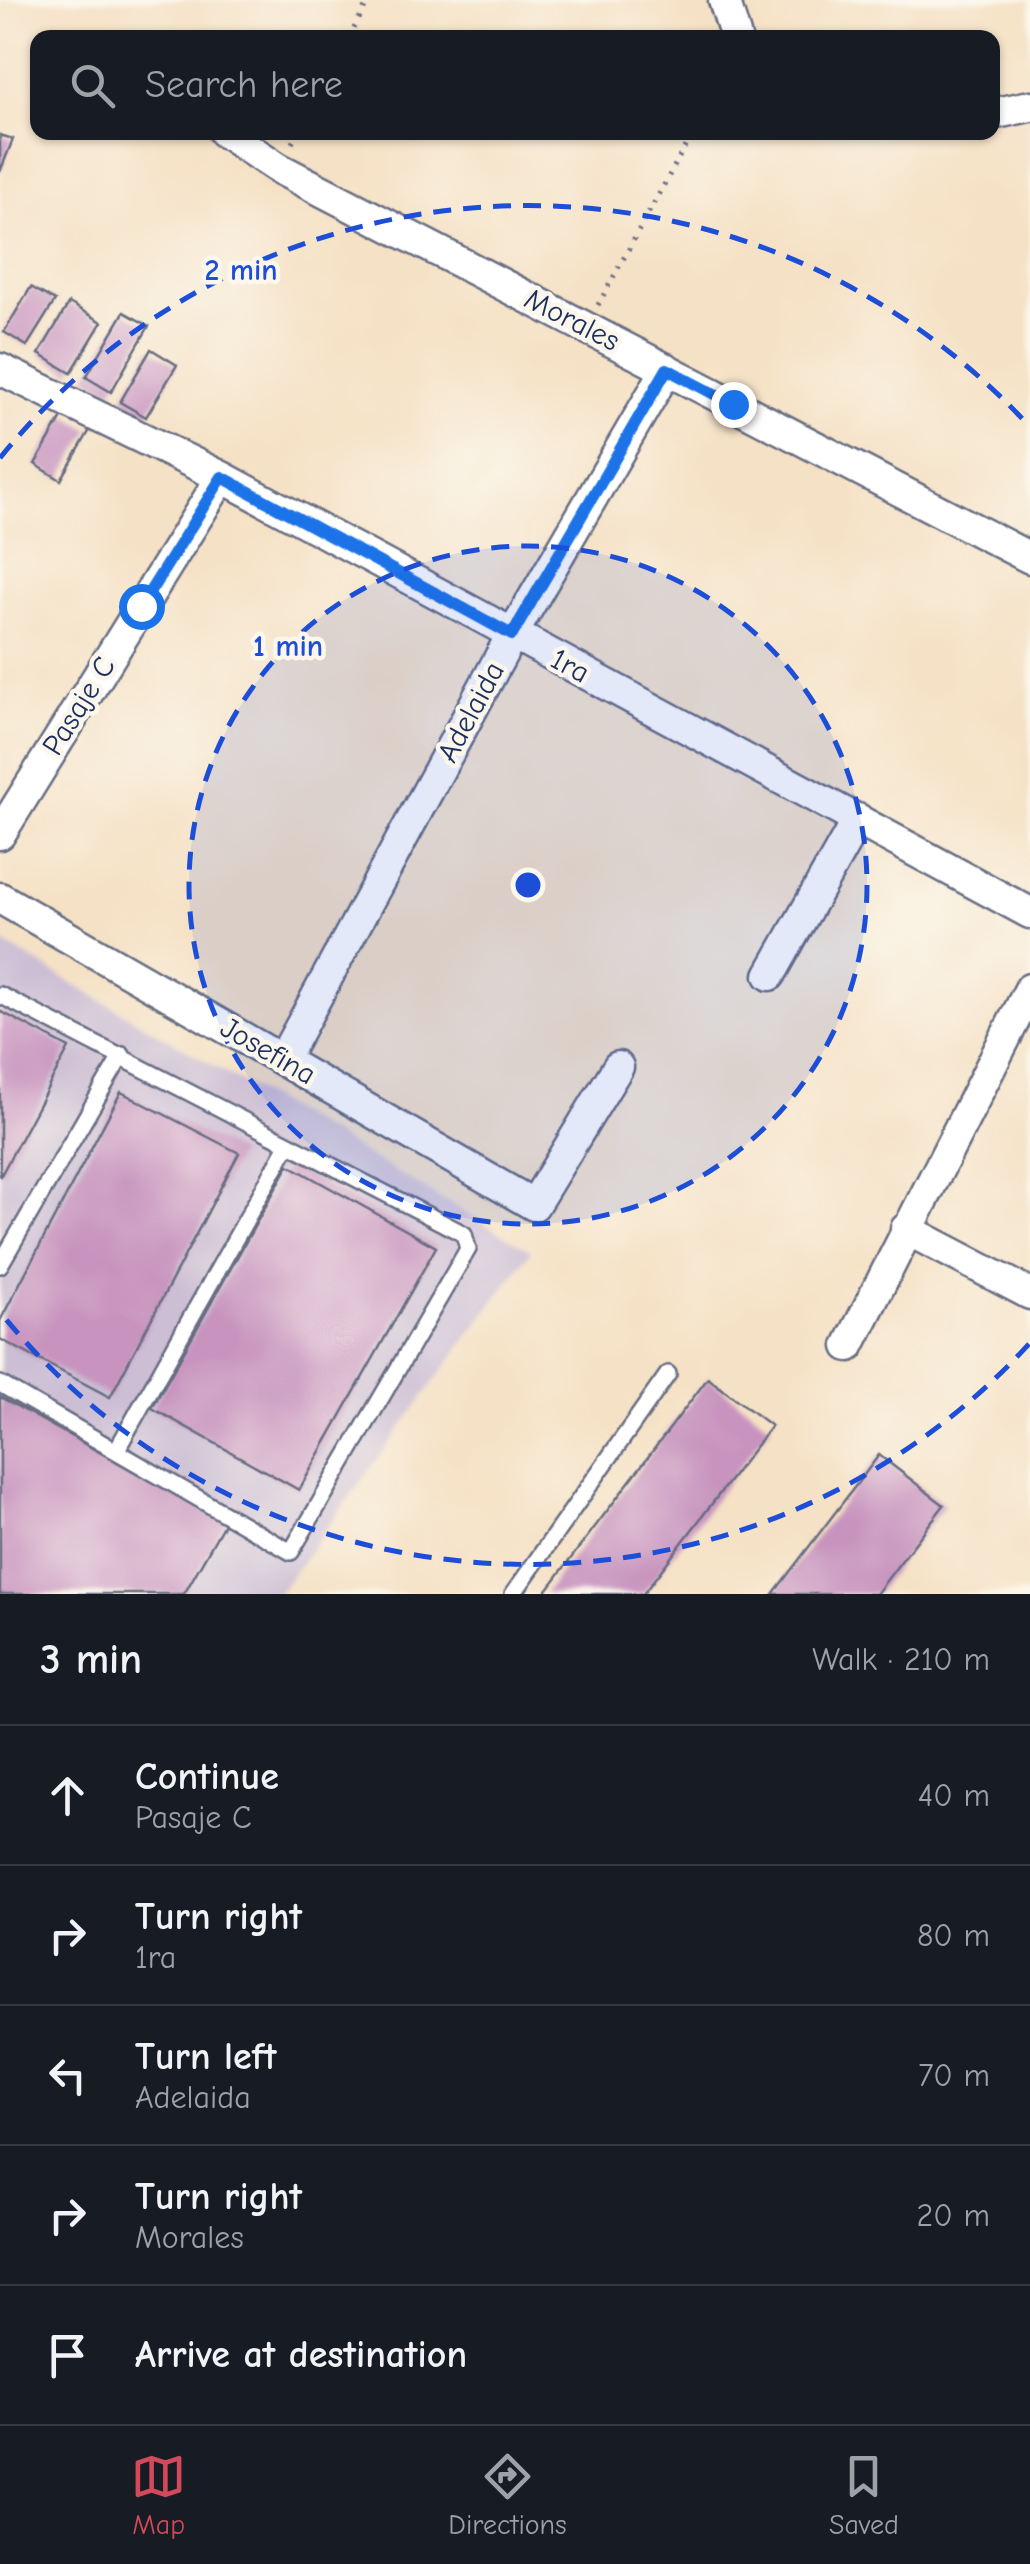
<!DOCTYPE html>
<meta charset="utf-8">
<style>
body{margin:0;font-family:"Comic Neue",sans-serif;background:#242831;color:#f1f3f6}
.stop{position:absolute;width:30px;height:30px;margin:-22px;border:8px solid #1a73e8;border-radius:50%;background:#fff}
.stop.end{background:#1a73e8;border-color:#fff;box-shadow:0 2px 10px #0008}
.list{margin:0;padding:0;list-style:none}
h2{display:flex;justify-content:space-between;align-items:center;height:130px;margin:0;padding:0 40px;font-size:42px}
h2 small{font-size:32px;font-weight:400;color:#9ea1a6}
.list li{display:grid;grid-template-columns:65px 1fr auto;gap:30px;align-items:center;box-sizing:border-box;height:140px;padding:0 40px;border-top:2px solid #363941}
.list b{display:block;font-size:38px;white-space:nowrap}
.list p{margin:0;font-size:32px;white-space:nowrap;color:#9ea1a6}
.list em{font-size:32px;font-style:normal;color:#9ea1a6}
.icon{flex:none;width:55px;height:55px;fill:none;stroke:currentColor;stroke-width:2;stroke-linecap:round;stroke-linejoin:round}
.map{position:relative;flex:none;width:1030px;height:1594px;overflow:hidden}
.search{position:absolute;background:#171b24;box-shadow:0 2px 8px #0004;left:30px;right:30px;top:30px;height:110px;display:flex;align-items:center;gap:25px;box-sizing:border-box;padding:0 35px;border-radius:20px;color:#9ea1a6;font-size:38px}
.sheet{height:830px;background:#171b24}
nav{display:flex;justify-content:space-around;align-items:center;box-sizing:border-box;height:140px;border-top:2px solid #363941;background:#171b24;font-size:28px;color:#9ea1a6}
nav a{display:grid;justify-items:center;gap:5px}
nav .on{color:#d1495b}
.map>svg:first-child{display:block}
</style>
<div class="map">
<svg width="1030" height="1594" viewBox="0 0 1030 1594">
<rect width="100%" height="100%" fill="#fbf7ec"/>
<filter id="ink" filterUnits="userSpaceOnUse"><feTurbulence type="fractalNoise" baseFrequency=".01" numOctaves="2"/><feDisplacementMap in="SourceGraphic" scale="20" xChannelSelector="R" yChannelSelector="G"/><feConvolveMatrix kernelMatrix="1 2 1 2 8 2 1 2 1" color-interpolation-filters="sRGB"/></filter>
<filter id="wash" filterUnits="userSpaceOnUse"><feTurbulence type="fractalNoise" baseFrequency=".0048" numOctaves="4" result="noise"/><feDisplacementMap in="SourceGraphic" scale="40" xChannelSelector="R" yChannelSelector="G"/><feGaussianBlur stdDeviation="2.25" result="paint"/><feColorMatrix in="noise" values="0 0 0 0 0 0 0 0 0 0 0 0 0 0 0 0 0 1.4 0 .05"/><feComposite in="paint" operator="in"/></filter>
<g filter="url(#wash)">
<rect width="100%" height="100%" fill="#f5e1c5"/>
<path fill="#ccbed4" d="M0,941L531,1251L278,1594H0Z"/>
<g id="blocks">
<path fill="#c894bf" d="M0,135L13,139L0,172Z
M31,287L55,301L27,346L4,332Z
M69,303L102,322L71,373L39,354Z
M124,312L149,326L111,392L86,377Z
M151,349L177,365L146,417L120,402Z
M64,414L90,430L61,480L35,464Z
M0,1011L69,1048L0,1177Z
M121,1092L239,1153L110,1397L0,1339V1321Z
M289,1165L436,1247L299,1490L152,1408Z
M708,1378L771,1426L643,1594H544Z
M0,1397L225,1522L184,1594H0Z
M879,1455L944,1505L876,1594H773Z"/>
</g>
</g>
<g filter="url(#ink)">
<use href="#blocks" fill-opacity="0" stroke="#676d82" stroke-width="2.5"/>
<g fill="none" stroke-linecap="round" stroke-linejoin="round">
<defs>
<path id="service" d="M0,995L464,1234L468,1249L291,1552L0,1384
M0,1265L122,1055
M116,1451L288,1145
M513,1594L668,1374"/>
<path id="minor" d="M724,0L736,38
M992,114L1030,106
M224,132L278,168L1030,558
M0,369L222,477L1030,913
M0,834L222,477
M0,898L534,1205L618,1067
M770,975L858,819
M283,1059L512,635L667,369
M906,1229L1030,1294
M849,1346L1030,989"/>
</defs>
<use href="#service" stroke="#676d82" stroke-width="20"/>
<use href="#minor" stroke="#676d82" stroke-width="35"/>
<path stroke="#676d82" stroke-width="5" stroke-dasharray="2.5 8" stroke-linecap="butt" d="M349,38L369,0
M292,143L298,132
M598,305L693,132"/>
<use href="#service" stroke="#fff" stroke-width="15"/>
<use href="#minor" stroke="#fff" stroke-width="30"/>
</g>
</g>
<g fill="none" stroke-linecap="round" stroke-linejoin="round" filter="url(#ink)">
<path stroke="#1a73e8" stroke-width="12" d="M141,606L222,477L512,635L667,369L733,404"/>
</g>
<circle cx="528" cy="885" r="339" fill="#1d4ed8" fill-opacity=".12"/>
<g fill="none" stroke="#1d4ed8" stroke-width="5" stroke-dasharray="18 12">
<circle cx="528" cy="885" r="339"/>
<path d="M1029 1344A679 679 0 0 1 0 1312M0 458A679 679 0 0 1 1029 426"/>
</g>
<g text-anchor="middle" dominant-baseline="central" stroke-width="9" stroke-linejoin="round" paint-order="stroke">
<g font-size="30" fill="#1b2f5e" stroke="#fbf7ec">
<text transform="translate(572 320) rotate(27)">Morales</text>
<text transform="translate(570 666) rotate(28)">1ra</text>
<text transform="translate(79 706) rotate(-58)">Pasaje C</text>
<text transform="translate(471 712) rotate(-62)">Adelaida</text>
<text transform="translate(268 1051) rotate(30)">Josefina</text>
</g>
</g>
<circle cx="528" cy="885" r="15" fill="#1d4ed8" stroke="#fbf7ec" stroke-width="5"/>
<g font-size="30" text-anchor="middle" font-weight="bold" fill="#1d4ed8" stroke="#fbf7ec" stroke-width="9" stroke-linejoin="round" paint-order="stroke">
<text x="241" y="280">2 min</text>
<text x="288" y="656">1 min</text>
</g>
</svg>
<div class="stop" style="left:141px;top:606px"></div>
<div class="stop end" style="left:733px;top:404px"></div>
<div class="search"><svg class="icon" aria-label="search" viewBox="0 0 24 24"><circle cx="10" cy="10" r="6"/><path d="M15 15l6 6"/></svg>Search here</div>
</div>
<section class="sheet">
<h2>3 min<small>Walk · 210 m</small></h2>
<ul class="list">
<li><svg class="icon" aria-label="ahead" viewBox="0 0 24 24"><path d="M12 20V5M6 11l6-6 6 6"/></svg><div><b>Continue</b><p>Pasaje C</p></div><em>40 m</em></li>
<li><svg class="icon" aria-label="right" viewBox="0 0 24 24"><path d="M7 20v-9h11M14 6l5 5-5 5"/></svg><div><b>Turn right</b><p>1ra</p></div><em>80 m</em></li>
<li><svg class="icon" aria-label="left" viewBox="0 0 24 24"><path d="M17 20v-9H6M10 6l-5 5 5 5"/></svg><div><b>Turn left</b><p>Adelaida</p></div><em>70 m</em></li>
<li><svg class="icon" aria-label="right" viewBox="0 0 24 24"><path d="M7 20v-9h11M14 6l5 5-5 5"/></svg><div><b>Turn right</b><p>Morales</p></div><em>20 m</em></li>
<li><svg class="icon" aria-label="arrive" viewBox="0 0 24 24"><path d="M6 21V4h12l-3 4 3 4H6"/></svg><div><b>Arrive at destination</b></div></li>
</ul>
</section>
<nav>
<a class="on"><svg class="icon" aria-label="map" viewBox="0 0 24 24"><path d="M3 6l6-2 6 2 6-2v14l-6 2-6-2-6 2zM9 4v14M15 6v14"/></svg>Map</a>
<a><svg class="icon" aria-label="directions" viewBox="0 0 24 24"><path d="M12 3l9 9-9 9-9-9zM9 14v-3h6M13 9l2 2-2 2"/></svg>Directions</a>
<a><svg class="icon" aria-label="saved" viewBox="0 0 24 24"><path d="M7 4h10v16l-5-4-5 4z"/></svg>Saved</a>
</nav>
